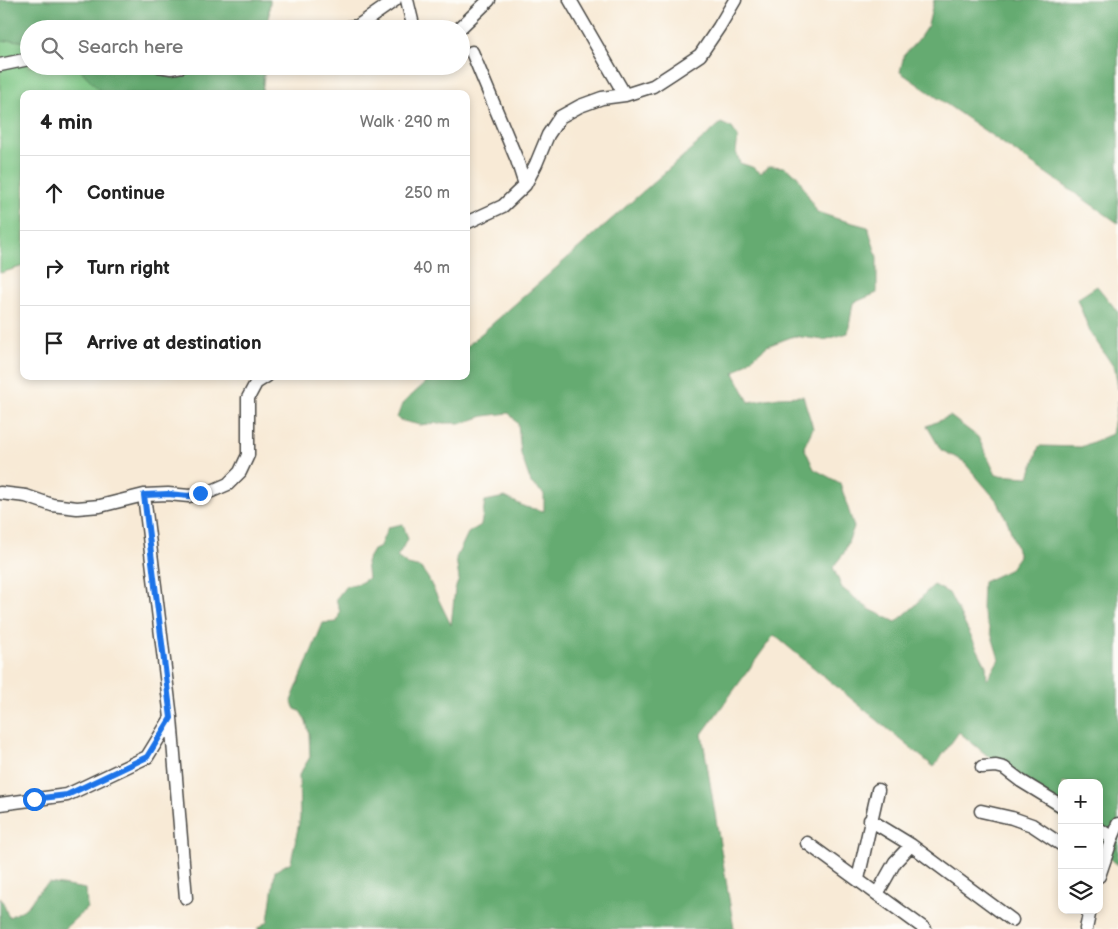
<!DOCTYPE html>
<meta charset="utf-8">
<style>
body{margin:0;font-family:"Balsamiq Sans",sans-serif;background:#f6f6f6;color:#222}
.controls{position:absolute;right:15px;bottom:15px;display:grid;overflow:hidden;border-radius:10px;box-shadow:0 2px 8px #0003}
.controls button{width:45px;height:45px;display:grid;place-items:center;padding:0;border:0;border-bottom:1px solid #e0e0e0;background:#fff;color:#222;font:25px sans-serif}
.stop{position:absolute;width:15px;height:15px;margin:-11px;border:4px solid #1a73e8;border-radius:50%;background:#fff}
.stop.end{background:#1a73e8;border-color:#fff;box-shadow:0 1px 5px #0008}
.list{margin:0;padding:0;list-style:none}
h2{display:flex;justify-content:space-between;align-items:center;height:65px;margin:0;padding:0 20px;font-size:21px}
h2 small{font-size:16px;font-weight:400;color:#767676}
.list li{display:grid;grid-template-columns:32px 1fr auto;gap:15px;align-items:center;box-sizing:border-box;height:75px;padding:0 20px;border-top:1px solid #e0e0e0}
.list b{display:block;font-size:19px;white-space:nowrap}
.list em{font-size:16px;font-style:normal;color:#767676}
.icon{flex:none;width:28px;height:28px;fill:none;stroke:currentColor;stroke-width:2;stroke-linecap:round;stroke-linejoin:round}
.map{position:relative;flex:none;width:1118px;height:929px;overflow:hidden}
.search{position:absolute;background:#fff;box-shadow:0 2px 8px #0003;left:20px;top:20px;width:450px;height:55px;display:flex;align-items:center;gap:12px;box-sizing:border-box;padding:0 18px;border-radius:28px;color:#767676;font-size:19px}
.panel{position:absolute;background:#fff;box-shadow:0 2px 8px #0003;left:20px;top:90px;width:450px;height:290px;border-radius:10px}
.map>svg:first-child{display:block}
</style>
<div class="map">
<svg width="1118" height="929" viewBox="0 0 1118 929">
<rect width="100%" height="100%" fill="#fdfcf7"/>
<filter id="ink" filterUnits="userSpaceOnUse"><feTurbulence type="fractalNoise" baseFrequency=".02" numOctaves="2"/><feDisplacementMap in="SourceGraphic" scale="10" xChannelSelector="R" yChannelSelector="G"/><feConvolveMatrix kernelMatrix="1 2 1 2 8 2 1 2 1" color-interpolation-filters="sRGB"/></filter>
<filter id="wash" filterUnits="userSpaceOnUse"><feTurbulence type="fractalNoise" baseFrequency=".0096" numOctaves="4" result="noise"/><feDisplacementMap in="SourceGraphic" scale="20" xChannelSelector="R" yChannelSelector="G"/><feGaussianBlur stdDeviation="1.12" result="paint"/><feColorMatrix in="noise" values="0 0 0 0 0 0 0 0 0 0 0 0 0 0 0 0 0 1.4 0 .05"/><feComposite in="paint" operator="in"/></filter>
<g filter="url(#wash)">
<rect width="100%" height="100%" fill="#f8ead6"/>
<path fill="#7cc683" stroke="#547857" d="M0,0H270L268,29H29V66H265L262,94H24V266L0,273Z"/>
<path fill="#65ab71" stroke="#486b4e" d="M0,0H270L267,29H29V42L11,40L0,42Z
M934,0H1118V223L900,72L904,55L918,40L928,25Z
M77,66H264L262,94H103Z
M721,123L732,128L738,137L736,152L740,163L752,167L761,173L770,166L784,167L797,175L817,212L838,219L868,227L877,257V293L853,303L848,333L824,340L794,336L767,346L734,373L749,402L779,397L803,396L813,428L804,447L814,469L840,483L854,527L844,553L833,567L842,588L869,609L896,622L917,604L924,594L934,585L949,593L986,666L987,680L999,659L992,636L982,609L983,582L1009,570L1019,556L1008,523L998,502L963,461L941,450L927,426L950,416L978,437L996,475L1029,477L1039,446L1081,447L1112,434L1118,401V865L1099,849V783H1062V818L959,732L934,767L774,635L702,734L734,929H257L268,921L275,871L291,862L300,818L299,775L310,757L309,733L306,721L300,711L295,709L291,701L323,623L337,622L340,612L336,599L346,586L360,583L368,578L366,562L373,550L379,548L388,527L403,524L408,539L397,557L408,565L421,568L428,578L451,625L455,589L459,579L456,558L468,533L481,525L485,501L505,497L525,507L544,511V494L531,483L521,454L518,424L509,413L484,416L463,423H437L420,425L399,420L397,418L402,404L433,376H466V347Z
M1097,286L1118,312V389L1115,369L1090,332L1077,299Z
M49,883L86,889L87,908L64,929H0V897C5,904 5,911 9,917L23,910L29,905L38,892Z"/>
</g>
<g filter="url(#ink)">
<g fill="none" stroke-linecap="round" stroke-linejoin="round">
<defs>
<path id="minor" d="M407,0L414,29
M570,0L625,95
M336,29L358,26L395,0
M459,29L489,0
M472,52L517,160L525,185
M0,65L29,59
M159,66L171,68L182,66
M466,223L503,206L525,185L536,164L548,135L560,117L580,106L602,98L625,95L653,86L673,73L700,55L719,27L735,0
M0,493L26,496L52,505L77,508L100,506L144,495L168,494L189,496L212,491L228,484L240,472L248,455V398L256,383L267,376
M144,495L171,718L186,898
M982,767L996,766L1004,768L1021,781L1062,806
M0,804L67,795L147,757L171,718
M981,811L1012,818L1032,825L1062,845
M870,820L911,845L1012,920
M1099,829L1112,838
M807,843L925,929
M1099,876L1112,838L1118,824
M858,879L878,790
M877,894L895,862L911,845
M1086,929L1090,910"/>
</defs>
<use href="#minor" stroke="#4a4845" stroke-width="15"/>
<use href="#minor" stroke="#fff" stroke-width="12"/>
</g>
</g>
<g fill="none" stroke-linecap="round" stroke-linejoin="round" filter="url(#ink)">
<path stroke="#1a73e8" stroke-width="6" d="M34,799L67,795L147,757L171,718L144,495L168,494L189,496L200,493"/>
</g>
</svg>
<div class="controls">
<button>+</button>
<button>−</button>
<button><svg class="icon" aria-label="layers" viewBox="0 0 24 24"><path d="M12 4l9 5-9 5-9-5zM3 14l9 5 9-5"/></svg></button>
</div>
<div class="stop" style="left:34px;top:799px"></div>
<div class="stop end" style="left:200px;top:493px"></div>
<div class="search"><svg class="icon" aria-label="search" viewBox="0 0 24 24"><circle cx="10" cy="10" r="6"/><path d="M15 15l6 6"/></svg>Search here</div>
<section class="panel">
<h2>4 min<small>Walk · 290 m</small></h2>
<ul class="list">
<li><svg class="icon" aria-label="ahead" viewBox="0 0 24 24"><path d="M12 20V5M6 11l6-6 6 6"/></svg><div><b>Continue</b></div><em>250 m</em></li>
<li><svg class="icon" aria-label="right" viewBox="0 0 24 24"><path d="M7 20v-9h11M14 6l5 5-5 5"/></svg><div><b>Turn right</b></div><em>40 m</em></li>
<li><svg class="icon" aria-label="arrive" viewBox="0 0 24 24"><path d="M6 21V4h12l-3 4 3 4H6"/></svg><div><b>Arrive at destination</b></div></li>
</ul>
</section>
</div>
